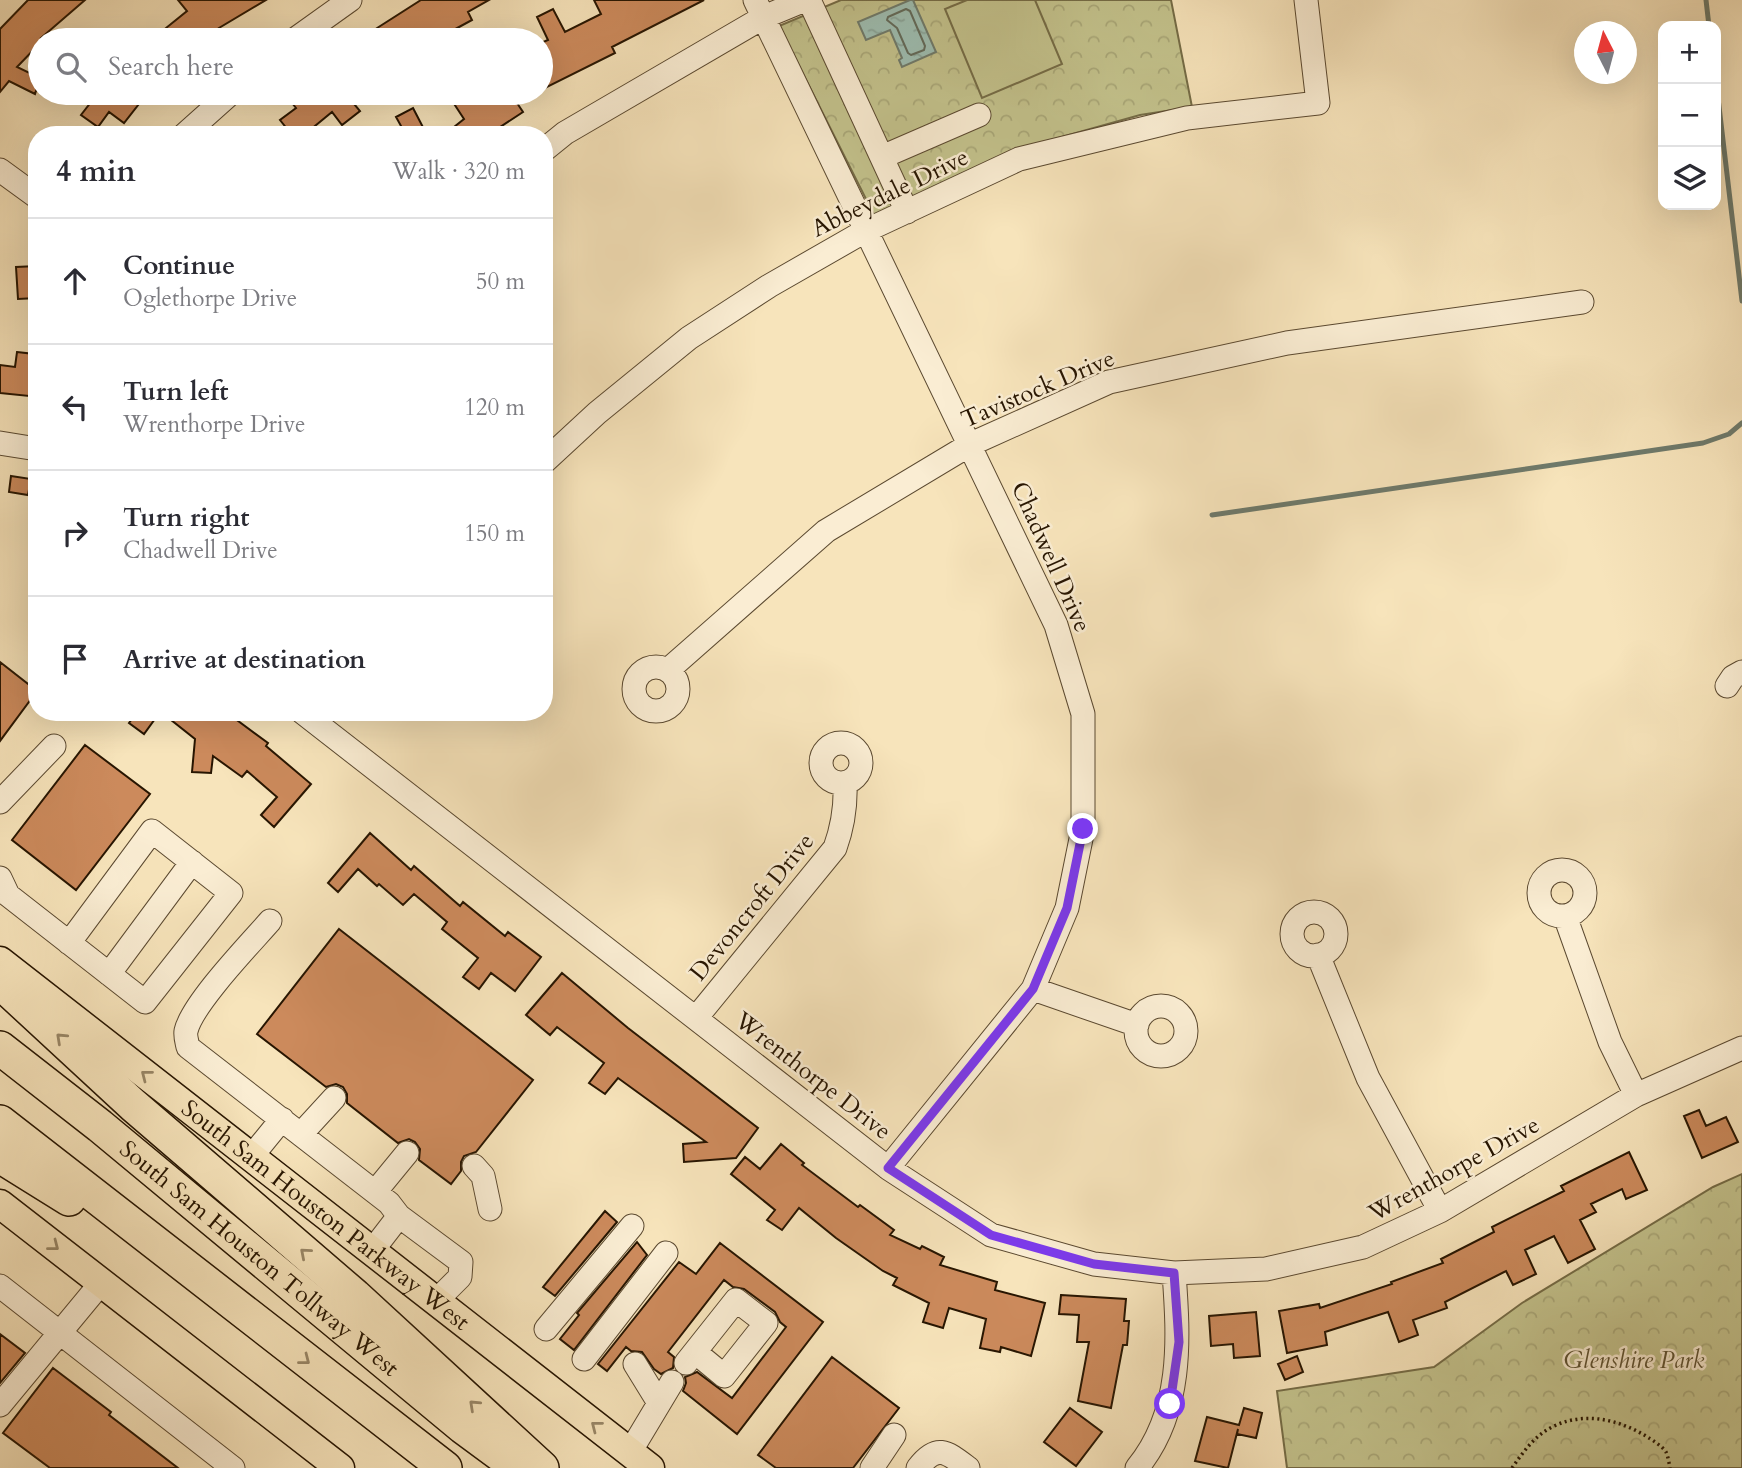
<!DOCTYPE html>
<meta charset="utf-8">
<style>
body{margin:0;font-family:Cardo,serif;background:#f7f7f7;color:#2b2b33}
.controls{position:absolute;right:21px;top:21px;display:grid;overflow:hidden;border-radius:14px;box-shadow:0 7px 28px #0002}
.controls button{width:63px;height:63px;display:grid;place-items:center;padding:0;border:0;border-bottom:2px solid #e1e1e2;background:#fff;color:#2b2b33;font:35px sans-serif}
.compass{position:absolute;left:1574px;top:21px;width:63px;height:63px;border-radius:50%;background:#fff;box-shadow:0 7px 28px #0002;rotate:354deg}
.stop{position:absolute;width:21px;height:21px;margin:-16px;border:5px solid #7c3aed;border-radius:50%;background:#fff}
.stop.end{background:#7c3aed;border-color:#fff;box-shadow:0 2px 7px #0008}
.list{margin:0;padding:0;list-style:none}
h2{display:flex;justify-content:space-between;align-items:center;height:91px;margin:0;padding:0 28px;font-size:30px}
h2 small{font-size:23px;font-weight:400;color:#7c7c81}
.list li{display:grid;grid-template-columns:46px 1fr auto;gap:21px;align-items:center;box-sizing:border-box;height:126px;padding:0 28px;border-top:2px solid #e1e1e2}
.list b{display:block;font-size:26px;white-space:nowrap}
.list p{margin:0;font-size:23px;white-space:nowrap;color:#7c7c81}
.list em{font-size:23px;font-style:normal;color:#7c7c81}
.icon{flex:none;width:38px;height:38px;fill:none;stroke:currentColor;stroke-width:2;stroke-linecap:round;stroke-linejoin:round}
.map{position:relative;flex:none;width:1742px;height:1468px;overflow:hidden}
.search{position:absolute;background:#fff;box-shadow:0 7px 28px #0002;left:28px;top:28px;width:525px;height:77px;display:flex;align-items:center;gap:18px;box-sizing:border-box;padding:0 24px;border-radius:38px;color:#7c7c81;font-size:26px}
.panel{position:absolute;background:#fff;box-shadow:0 7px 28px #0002;left:28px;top:126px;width:525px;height:595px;border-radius:28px}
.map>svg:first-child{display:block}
</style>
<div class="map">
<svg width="1742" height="1468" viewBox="0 0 1742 1468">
<defs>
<pattern id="park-crowns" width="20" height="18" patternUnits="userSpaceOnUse" patternTransform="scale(1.75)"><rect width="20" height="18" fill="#c3c28c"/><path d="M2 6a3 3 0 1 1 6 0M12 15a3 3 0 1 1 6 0" fill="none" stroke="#a8a677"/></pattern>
<pattern id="water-ripples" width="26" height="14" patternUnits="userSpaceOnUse" patternTransform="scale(1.75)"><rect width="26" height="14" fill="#9dbeb2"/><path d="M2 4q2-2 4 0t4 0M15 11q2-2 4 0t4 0" fill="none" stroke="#87a297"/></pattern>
</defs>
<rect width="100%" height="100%" fill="#f7e4bb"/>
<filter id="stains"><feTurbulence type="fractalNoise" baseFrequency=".00286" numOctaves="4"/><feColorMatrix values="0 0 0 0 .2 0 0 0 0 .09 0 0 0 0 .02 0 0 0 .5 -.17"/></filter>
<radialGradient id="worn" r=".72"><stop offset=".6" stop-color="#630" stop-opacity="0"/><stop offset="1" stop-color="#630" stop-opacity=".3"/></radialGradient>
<path fill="url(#park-crowns)" stroke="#756c46" stroke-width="2" d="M841,0H1171L1192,107L1140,115L1012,151L874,215L779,26Z
M1742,1174V1468H1287L1277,1391L1434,1367L1522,1303L1713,1187Z"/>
<path fill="#c3c28c" stroke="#756c46" stroke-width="2" d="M967,0H1035L1062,64L982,98L945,9Z"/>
<path fill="url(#water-ripples)" stroke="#6e7a6b" stroke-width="2" d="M910,0H913L936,52L902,67L899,60L902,58L890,30L866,40L858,22Z"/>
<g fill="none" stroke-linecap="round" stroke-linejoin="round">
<path stroke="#626a5a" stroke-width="2" d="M906,9L910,11L925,46L924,50L911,55L908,53L897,28L887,20L888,17Z"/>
<path stroke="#6e7a6b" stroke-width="5" d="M1706,0L1709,26
M1716,81L1742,301
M1212,515L1703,443L1729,434L1742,423"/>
</g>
<path fill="#cc8a5c" stroke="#271501" stroke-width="2" d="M28,0H85L41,38L43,40L17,67L40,78L35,94L9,81L0,92V29Z
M178,0H266L219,28L228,40H207L202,33L193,40H168L161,32L187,11Z
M421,0H489L468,12L472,20L448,33L452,40H380L374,30Z
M594,0H704L612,47L615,53L541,90V43L548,40L537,17L553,9L565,32L601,14Z
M98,93H154L139,104L124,123L109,112L98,127L81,115Z
M284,93H345L360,111L342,125L332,112L304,135H292L280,120L296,108Z
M447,93H537L517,103L523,112L488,135H444L464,119Z
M413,108L427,135H406L396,117Z
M37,266V298L18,299L16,267Z
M17,352L34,354L29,396L0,393V365L15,367Z
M11,476L31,479L28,495L9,492Z
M0,662L37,691L0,741Z
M137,712H160L144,734L129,723Z
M161,712H226L268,743L266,746L311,784L274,827L261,815L277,797L247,771L242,777L213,756L211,773L192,772L195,739Z
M85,745L150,794L76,890L12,840Z
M370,833L411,870L414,866L460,906L463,902L505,936L508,932L541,957L515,991L491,973L479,989L463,977L478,958L442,929L447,922L414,894L403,905L379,884L377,886L358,869L338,892L328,883Z
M339,929L533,1080L476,1152L464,1156L461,1162V1171L451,1184L419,1160L420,1149L415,1142L409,1139L398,1143L347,1103V1094L343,1087L336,1084L326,1087L257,1034Z
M562,973L628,1028L758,1128L736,1158L684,1162L683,1144L706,1142L618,1078L605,1094L589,1083L604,1063L557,1027L550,1035L526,1015Z
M1699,1110L1706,1126L1726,1117L1738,1142L1702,1158L1684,1116Z
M781,1144L804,1163L802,1165L858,1207L860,1205L894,1230L890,1235L920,1249L922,1246L944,1257L940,1265L997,1282L995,1290L1045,1303L1031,1356L1001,1347L1000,1352L980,1348L986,1319L949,1308L943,1328L923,1322L929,1303L893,1285L897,1278L883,1271L836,1238L799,1208L782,1230L767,1220L775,1210L731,1174L745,1157L760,1169Z
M1629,1152L1647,1190L1626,1199L1622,1189L1591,1204L1596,1212L1580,1220L1595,1249L1568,1263L1554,1236L1525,1250L1536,1274L1513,1285L1506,1271L1445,1302L1447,1308L1413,1320L1418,1335L1399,1342L1388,1312L1325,1332L1327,1345L1287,1353L1279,1311L1319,1304L1320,1308L1392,1284L1391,1282L1443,1263L1441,1259L1494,1232L1492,1227L1564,1191L1561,1186Z
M605,1211L617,1222L555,1296L543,1287Z
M637,1242L647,1255L574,1350L560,1339L579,1315L577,1313Z
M720,1243L823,1322L737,1434L683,1391L686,1383L685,1377L697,1372L732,1398L786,1327L780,1322L775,1312L744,1289L733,1287L724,1280L668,1352L674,1357L673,1368L661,1374L654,1369L642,1352L631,1351L626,1347L607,1371L598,1364L679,1262L696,1274Z
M1061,1295L1126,1299L1124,1321H1129L1127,1345H1123L1111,1408L1078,1401L1089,1342H1077L1079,1315L1059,1314Z
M1256,1312L1260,1356L1234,1358L1233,1344L1211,1346L1209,1316Z
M0,1334L25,1353L0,1383Z
M1297,1356L1303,1372L1285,1380L1278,1364Z
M832,1357L899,1408L853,1468H776L758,1455Z
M53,1368L111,1412L109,1415L178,1468H50L3,1433Z
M1070,1408L1102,1432L1076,1466L1044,1442Z
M1244,1408L1262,1413L1256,1438L1237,1434L1238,1429L1228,1468L1195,1461L1207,1417L1239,1425Z"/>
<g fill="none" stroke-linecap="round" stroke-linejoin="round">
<defs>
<path id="minor" d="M755,0L1056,625L1083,714V829L1067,908L1033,989L888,1168
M809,0L907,212
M294,40L350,0
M184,135L231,93
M544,150L565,133L764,17L805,0
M882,157L979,115
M0,170L37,197
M0,443L37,449
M544,462L597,413L689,338L769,286L865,231L1019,159L1187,118L1318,103L1306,0
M634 689a22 22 0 1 1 44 0a22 22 0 1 1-44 0Z
M668,670L826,531L971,444L1109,382L1287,343L1582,302
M1727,686L1733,677L1742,672
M302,712L888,1168L991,1235L1094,1264L1174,1273L1266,1269L1363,1247L1440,1211L1636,1095L1742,1048
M821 763a20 20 0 1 1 40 0a20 20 0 1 1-40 0Z
M0,802L54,746
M1539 893a23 23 0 1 1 46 0a23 23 0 1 1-46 0Z
M0,878L8,895L145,1002L231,893L152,831L69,943
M1292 934a22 22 0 1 1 44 0a22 22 0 1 1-44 0Z
M1565,916L1610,1042L1636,1095
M270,921C250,944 192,1004 186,1031C185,1036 187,1042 188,1047L389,1203L399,1216L372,1251
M1318,955L1368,1078L1440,1211
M109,974L192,862
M1033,989L1137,1025
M1136 1031a25 25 0 1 1 50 0a25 25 0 1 1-50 0Z
M696,1018L835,848C843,826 846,806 845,783
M301,1134L334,1098
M251,1157L282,1119
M474,1166L483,1176L490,1209
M375,1192L407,1153
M399,1216L461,1262L460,1277L436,1301
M0,1286L233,1468
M546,1329L632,1226
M584,1359L666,1253
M686,1363L736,1300L766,1323L724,1376L695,1352
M635,1364L659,1403
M0,1405L101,1283
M630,1452L672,1382
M872,1468L894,1435
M918,1468C937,1443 947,1452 968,1468
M1137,1468C1183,1412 1179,1340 1174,1273"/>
<g id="major">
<path id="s1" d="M0,961L650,1468"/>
<path d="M0,1204L340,1468"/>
</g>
<g id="highway">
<path d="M0,982L133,1105L355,1296L542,1468"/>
<path id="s2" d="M0,1048L100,1126L463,1427L505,1458"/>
<path d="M0,1122L445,1468"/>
<path d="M0,1156L69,1199"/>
</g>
</defs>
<use href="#minor" stroke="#5b4930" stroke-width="25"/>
<use href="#major" stroke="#271501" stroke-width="31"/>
<use href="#highway" stroke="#271501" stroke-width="36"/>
<path stroke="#271501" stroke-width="3.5" stroke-dasharray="2 3.5" stroke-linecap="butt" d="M1512,1468C1524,1451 1535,1435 1554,1426C1586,1411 1621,1420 1649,1438C1654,1441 1663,1447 1666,1452C1668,1456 1669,1463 1670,1468"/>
<use href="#minor" stroke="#faedd3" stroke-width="23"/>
<use href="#major" stroke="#f7e4bb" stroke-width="28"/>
<use href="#highway" stroke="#f7e4bb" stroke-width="33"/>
</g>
<defs><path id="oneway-chevron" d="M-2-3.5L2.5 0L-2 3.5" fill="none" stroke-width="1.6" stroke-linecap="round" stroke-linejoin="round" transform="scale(1.75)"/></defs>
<g stroke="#998767">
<use href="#oneway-chevron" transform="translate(61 1038) rotate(-137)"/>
<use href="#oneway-chevron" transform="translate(146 1075) rotate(-142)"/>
<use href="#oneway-chevron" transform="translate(54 1246) rotate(38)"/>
<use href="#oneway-chevron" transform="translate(305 1253) rotate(-139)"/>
<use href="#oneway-chevron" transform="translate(305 1360) rotate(38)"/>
<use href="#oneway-chevron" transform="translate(474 1405) rotate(-137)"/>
<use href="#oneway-chevron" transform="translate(596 1426) rotate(-142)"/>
</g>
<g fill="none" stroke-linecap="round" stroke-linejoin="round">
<path stroke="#7c3aed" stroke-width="9" d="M1083,829L1067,908L1033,989L888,1168L991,1235L1094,1264L1174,1273L1179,1342L1170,1404"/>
</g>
<g text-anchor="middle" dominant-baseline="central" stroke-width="5" stroke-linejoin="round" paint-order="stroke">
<g font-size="24" fill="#271501" stroke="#faedd3">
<text transform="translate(890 193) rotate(-26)">Abbeydale Drive</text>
<text transform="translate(1038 389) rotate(-23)">Tavistock Drive</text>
<text transform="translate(1051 557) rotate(66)">Chadwell Drive</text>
<text transform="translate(752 907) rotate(-51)">Devoncroft Drive</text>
<text transform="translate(813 1076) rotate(38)">Wrenthorpe Drive</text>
<text transform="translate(1454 1169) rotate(-29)">Wrenthorpe Drive</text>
<text stroke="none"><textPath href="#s1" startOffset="413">South Sam Houston Parkway West</textPath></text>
<text stroke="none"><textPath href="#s2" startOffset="334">South Sam Houston Tollway West</textPath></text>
</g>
<g font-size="24" font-style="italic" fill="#5e5232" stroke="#faedd3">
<text x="1634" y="1360">Glenshire Park</text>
</g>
</g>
<rect width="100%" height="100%" filter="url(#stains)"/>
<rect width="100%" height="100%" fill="url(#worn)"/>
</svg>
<div class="controls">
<button>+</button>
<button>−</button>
<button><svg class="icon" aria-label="layers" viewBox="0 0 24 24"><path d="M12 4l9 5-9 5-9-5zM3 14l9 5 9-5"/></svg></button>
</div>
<svg class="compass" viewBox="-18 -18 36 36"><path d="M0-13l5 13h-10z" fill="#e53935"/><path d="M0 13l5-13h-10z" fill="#7c7c81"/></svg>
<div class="stop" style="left:1170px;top:1404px"></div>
<div class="stop end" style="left:1083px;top:829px"></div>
<div class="search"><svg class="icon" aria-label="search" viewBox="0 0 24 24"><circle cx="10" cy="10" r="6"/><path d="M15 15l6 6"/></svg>Search here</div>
<section class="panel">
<h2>4 min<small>Walk · 320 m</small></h2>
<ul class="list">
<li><svg class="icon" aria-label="ahead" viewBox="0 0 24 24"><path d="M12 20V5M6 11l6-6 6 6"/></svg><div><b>Continue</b><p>Oglethorpe Drive</p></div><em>50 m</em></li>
<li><svg class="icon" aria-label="left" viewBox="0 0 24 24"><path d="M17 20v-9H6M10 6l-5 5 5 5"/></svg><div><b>Turn left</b><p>Wrenthorpe Drive</p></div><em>120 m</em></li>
<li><svg class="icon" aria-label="right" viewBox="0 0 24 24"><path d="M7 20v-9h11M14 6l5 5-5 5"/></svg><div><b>Turn right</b><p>Chadwell Drive</p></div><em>150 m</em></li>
<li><svg class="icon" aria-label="arrive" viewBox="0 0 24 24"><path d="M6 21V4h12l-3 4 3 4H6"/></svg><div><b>Arrive at destination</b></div></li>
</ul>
</section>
</div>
